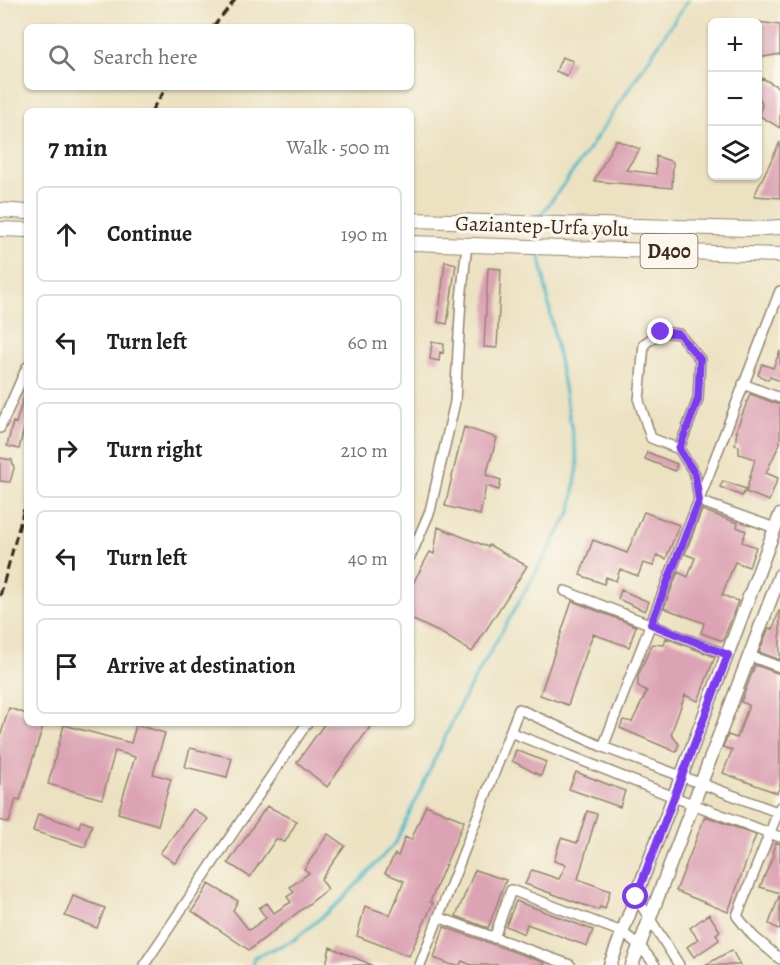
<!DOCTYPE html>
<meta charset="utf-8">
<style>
body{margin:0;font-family:Alegreya,serif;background:#f6f6f6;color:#202124}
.controls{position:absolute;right:18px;top:18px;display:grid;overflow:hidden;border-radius:9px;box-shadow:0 2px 4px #0004}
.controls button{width:54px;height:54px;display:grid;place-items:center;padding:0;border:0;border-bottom:2px solid #e0e0e0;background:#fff;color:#202124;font:30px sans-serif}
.stop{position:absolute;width:18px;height:18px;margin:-14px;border:4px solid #7c3aed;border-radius:50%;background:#fff}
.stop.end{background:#7c3aed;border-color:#fff;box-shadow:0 2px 6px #0008}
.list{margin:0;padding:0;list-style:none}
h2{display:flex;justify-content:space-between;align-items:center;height:78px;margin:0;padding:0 24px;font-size:26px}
h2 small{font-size:20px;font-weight:400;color:#757577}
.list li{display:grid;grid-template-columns:39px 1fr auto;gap:18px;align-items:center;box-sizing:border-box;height:96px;margin:0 12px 12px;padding:0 12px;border:2px solid #e0e0e0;border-radius:9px}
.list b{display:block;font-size:22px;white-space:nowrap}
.list em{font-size:20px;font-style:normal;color:#757577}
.icon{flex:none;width:33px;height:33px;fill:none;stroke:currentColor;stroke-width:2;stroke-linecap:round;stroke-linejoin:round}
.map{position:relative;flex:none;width:780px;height:965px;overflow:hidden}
.search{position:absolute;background:#fff;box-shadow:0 2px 4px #0004;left:24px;top:24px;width:390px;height:66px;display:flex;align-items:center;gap:15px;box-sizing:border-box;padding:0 21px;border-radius:9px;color:#757577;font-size:22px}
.panel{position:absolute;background:#fff;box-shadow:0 2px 4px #0004;left:24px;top:108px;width:390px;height:618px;border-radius:9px}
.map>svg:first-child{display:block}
</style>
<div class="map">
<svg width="780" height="965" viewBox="0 0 780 965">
<rect width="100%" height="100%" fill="#fbf7ec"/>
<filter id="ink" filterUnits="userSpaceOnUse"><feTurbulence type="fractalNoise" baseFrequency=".0167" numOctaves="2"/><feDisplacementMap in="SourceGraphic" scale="12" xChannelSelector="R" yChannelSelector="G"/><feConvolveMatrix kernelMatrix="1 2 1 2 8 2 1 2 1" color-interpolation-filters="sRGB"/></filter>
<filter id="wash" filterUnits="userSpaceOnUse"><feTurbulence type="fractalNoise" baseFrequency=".008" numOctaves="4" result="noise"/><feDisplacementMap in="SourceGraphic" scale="24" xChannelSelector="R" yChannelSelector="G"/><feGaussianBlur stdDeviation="1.35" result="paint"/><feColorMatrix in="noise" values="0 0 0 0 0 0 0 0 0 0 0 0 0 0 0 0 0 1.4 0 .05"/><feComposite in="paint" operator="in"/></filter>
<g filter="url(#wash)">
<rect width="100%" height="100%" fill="#ece2c2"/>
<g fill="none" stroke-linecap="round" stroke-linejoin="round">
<path stroke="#4cb9c8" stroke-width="3" d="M538,219L585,155L688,0
M534,228L537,242
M252,965L254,957L294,940L341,901L396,842L462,701L571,511L578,464L539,251"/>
</g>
<g id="blocks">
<path fill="#dca3b4" d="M758,22L780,25V54L758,58L761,34H758Z
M562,57L573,61L567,76L556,71Z
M762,78L780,88V128L760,116L762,103L758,95V84Z
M616,140L640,149L626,170L656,174V156L673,162L672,188L594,181Z
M780,142V198L754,196Z
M445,261L456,264L447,324L438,322Z
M488,268L501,269L497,348L484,347Z
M432,342L444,344L443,353L440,352L439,361L430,359Z
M780,351V381L770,377L768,380L758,375L762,364L773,368Z
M25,393H27V416L19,449L7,446L13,422L16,423Z
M750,394L780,405V443L766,473L778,478L769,501L746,492L755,459L739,454V446L735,445L737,431H736Z
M464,427L497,438L486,475L501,480L499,490L486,486L480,515L445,506Z
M647,452L677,464L675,471L645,459Z
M0,458L12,460L14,468L10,482L0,481Z
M723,481L746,489L742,496L720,487Z
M702,510L738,523L737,527L746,531L742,542L756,547L749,567L735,562L722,595L738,601L723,641L701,633L704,623L664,608L678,572L688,577L695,558L685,554Z
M644,512L679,525L666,559L657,555L653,566L643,563L638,576L620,569L616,581L606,577L604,584L580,575L593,540L627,553Z
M438,527L488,547L489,545L527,566L472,652L443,634L411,619V587L430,552L434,554Z
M621,590L649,602L645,611L618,599Z
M572,601L636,626L629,647L593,634L568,705L540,695Z
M779,611L780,612V660L759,652L769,628L773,629Z
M666,638L715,657L698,701L685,695L671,734L679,744L676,752L620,728L623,720L632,722L647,691L638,686V676L652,644L664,645Z
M755,665L780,674V785L777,793L723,773L732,750L723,747L728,735L737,738L749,705L741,702Z
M9,708L27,714V723H44L20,800L16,799L9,823L0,820V737Z
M325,723H364L370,727L327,787L297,762Z
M64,725L131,743L136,725L165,733L153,774L171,779L158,825L118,813L135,757L115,751L102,799L48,784Z
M190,748L232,758L227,777L185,767Z
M516,750L546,762L541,776L512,761Z
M576,772L625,791L620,807L569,789Z
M426,805L464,821L430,902L433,903L409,956L357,936L365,906L390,915L404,881L385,873L395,854L398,856L405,837L411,840Z
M267,806L297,821L285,842L276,839L250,877L228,863Z
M193,809L208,819L175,863L160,853Z
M587,811L597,814L578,879L610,891L605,909L600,907L598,910L525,884L532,870L559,879L566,865L554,861L561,838L577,843Z
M38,814L79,827L81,821L92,825L85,847L33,831Z
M705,816L756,835L728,912L676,891Z
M328,834L345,846L321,879L328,889L249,950L192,911L209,884L238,901L233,910L249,930L266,918L259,908L267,903L274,913L291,902L287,897L294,892L290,887L309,873L304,869Z
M776,843L780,844V893L760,887L774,854L772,853Z
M475,870L506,880L488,928L456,916Z
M73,896L105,908L97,928L65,916Z
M779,896H780V930L769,924Z
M516,901L593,930L587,946L527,924L524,934L506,926Z
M709,914L720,931L716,934L719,940L694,957L687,947L698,939L690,928Z
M444,927L545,963L544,965H471L462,961L460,965H452L434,958Z
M330,947L372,965H326Z
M732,950L740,965H705Z"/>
</g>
</g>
<g filter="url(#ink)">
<use href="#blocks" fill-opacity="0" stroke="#948670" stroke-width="1.5"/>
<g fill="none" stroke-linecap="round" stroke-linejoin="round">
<defs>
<path id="minor" d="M743,384L780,398
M0,428L27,367
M679,449L651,438L639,401L644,344L661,332L679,334L700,359L698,399L679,449L695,474L699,501L775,528
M411,555L430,511L455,402L461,299L467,245
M565,591L728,655
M750,656L780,667
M510,732L674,797L780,837
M603,747L780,291
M780,807L737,916L753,936L780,959
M636,897L679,965
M438,917L570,965
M494,938L511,890L622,932L640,946L655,965
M144,965L307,723
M420,965L519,709L603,747L780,813"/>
<path id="major" d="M610,965L780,515
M632,965L780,575"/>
<path id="highway" d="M0,210L27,212
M411,220L751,229L780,227
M0,229L27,230
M411,243L780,255"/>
</defs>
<use href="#minor" stroke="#948670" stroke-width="12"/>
<use href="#major" stroke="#948670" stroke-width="15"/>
<use href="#highway" stroke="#948670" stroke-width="16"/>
<use href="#minor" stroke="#fff" stroke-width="9"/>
<use href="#major" stroke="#fff" stroke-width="12"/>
<use href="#highway" stroke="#fff" stroke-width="14"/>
<path stroke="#3b2a1e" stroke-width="3" stroke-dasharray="9 4.5" stroke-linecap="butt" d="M213,27L235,0
M151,111L167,87
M0,596L27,498"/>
</g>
</g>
<g fill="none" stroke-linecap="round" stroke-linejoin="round" filter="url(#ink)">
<path stroke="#7c3aed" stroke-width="8" d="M636,897L728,655L651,624L699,501L695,474L679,449L698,399L700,359L679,334L661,332"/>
</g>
<g text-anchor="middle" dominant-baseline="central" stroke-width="6" stroke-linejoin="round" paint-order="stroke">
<rect fill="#fbf7ec" stroke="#75685c" stroke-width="1.5" x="640.5" y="234" width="57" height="34" rx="4.5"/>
<g font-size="20" font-weight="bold" fill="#3b2a1e">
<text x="669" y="251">D400</text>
</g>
<g font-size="21" fill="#3b2a1e" stroke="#fbf7ec">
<text transform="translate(542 226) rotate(2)">Gaziantep-Urfa yolu</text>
</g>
</g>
</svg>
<div class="controls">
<button>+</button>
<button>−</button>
<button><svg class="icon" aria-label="layers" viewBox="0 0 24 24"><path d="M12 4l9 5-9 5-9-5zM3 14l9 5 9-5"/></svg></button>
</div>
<div class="stop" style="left:636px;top:897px"></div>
<div class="stop end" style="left:661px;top:332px"></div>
<div class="search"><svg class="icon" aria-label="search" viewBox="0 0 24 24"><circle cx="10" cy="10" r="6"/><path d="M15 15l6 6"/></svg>Search here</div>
<section class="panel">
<h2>7 min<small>Walk · 500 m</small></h2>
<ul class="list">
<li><svg class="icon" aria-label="ahead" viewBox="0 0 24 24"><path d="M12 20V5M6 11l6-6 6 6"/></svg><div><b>Continue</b></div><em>190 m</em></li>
<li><svg class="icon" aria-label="left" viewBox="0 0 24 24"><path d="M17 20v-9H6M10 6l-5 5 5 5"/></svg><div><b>Turn left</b></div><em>60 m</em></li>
<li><svg class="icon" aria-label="right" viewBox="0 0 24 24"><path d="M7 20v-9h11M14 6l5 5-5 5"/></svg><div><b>Turn right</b></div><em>210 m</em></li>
<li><svg class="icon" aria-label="left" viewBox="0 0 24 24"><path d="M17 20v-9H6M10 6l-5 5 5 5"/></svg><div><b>Turn left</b></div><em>40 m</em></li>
<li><svg class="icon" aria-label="arrive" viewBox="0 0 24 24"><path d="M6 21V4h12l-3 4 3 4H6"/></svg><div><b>Arrive at destination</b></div></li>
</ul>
</section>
</div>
